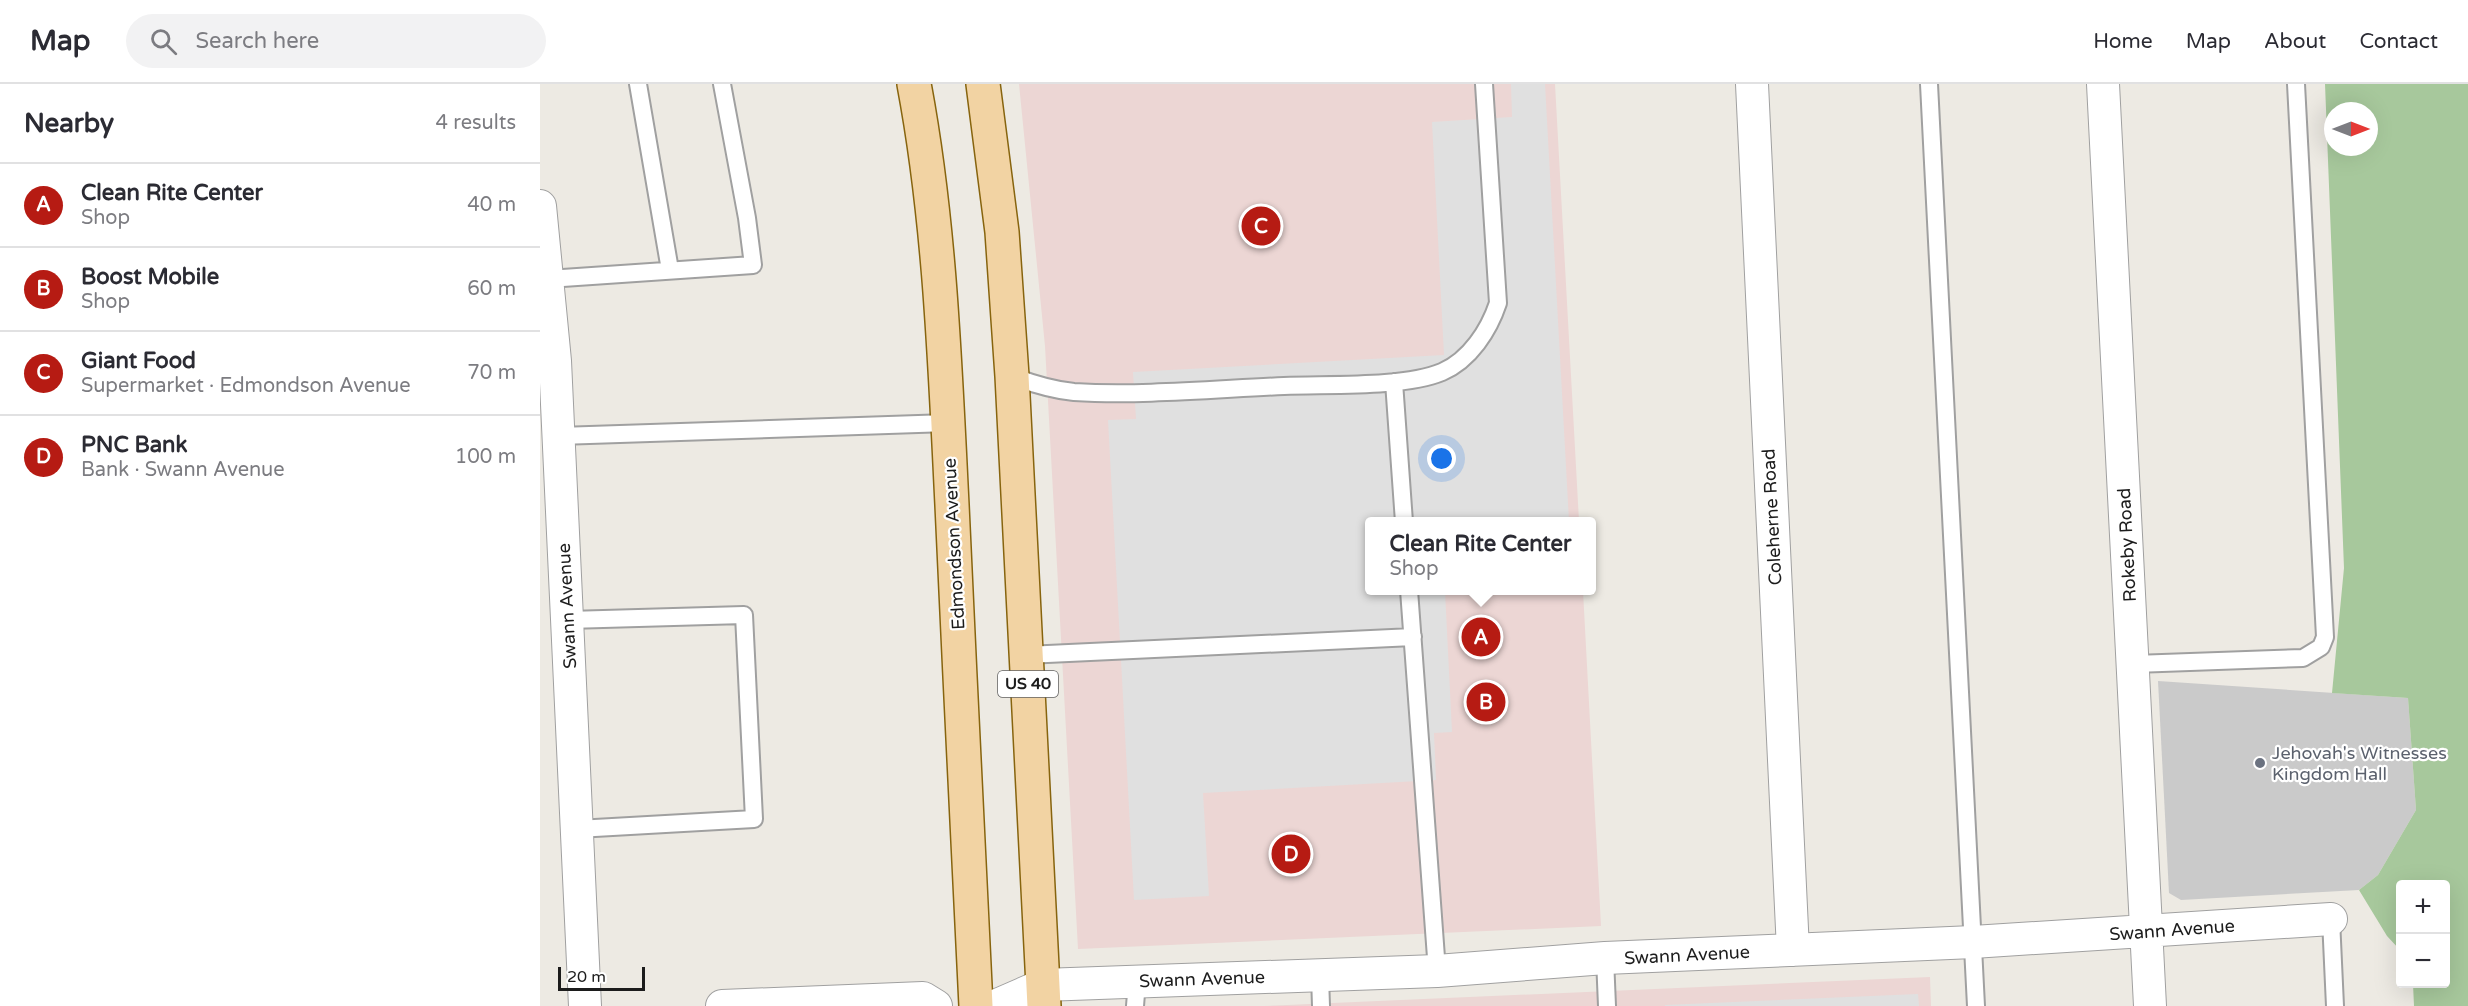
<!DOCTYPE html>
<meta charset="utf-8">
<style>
body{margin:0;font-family:"Varela Round",sans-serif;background:#f2f2f3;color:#2b2b33}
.controls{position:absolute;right:18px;bottom:18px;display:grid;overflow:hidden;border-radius:6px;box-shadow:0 6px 24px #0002}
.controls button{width:54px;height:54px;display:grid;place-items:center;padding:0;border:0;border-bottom:2px solid #e1e1e2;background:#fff;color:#2b2b33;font:30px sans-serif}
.compass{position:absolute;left:1784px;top:18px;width:54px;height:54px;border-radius:50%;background:#fff;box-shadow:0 6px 24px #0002;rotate:90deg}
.scale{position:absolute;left:18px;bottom:15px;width:87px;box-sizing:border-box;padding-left:6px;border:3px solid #1c1c1c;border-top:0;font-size:16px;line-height:21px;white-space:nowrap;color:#1c1c1c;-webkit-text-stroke:4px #fff;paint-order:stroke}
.you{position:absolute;left:902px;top:375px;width:21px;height:21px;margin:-15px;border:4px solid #fff;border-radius:50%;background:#1a73e8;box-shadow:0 0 0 9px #1a73e833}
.badge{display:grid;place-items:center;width:39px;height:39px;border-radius:50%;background:#b61b13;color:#fff;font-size:20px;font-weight:700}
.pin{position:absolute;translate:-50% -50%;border:3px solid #fff;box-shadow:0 2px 6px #0006}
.popup{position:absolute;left:825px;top:433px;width:231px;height:78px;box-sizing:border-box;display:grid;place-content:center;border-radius:6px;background:#fff;filter:drop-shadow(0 2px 4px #0005);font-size:20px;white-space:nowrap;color:#7c7c81}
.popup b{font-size:22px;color:#2b2b33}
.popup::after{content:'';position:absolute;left:50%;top:100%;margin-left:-12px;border:12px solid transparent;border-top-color:#fff}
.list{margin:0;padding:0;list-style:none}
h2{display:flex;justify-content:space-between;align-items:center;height:78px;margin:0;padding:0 24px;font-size:26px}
h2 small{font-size:20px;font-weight:400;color:#7c7c81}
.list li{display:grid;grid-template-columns:39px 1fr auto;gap:18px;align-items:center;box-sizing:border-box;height:84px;padding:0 24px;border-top:2px solid #e1e1e2}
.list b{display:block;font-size:22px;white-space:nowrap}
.list p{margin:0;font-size:20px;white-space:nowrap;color:#7c7c81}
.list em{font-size:20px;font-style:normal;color:#7c7c81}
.icon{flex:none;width:33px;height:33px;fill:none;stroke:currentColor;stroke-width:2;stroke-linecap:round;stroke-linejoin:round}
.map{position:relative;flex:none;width:1928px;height:922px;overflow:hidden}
header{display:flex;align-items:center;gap:36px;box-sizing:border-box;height:84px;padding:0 30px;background:#fff;border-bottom:2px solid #e1e1e2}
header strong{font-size:28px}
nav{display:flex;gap:33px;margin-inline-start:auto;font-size:21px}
.search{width:420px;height:54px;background:#f2f2f3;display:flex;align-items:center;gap:15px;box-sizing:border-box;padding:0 21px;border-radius:33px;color:#7c7c81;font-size:22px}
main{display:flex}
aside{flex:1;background:#fff}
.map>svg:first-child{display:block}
</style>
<header>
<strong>Map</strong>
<div class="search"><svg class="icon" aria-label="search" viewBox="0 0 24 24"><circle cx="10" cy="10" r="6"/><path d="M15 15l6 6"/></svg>Search here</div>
<nav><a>Home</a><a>Map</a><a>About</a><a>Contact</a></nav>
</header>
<main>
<aside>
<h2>Nearby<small>4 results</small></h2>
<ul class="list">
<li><span class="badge">A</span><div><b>Clean Rite Center</b><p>Shop</p></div><em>40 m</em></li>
<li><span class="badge">B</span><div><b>Boost Mobile</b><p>Shop</p></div><em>60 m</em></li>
<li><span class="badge">C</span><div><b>Giant Food</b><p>Supermarket · Edmondson Avenue</p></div><em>70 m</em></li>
<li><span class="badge">D</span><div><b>PNC Bank</b><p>Bank · Swann Avenue</p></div><em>100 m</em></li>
</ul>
</aside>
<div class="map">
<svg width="1928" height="922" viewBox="0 0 1928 922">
<rect width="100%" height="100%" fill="#edeae3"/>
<path fill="#ecd6d4" d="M479,0H1015L1039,437L830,438V506L1043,507L1061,842L538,865L505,262Z
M1390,893L1391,922H724Z"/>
<path fill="#cacaca" d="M1618,597L1868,614L1876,726L1838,791L1819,806L1641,816L1629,809Z"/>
<path fill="#a7c89c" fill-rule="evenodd" d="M1785,0H1928V922H1874L1873,900H1906V800H1860V866L1847,852L1819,806L1838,791L1876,726L1868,614L1792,609L1804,484ZM1793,27H1829V63H1793Z"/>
<path fill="#e0e0e0" d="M971,0H1005L1029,437L830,438V506L905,507L912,648L894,649L896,696L663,709L669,812L594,816L568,336L596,335L593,288L904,271L892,38L972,33Z
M1378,910L1379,922H1125V921Z"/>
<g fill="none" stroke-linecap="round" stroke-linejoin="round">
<defs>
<path id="lane" d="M98,0L130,186
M1389,0L1436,922
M8,195L213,181L207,134L182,0
M472,292C493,300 512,306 534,308C601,312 676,305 744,302C787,300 863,304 902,288C930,276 949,246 958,219L944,0
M854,298L864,438
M19,352L408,339
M869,506L897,887
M28,536L204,531L214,735L37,745
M486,571L873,553
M1594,580L1763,574L1781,563L1785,553L1756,0
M1791,835L1795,922
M1065,874L1067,922
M780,892L781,922
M595,922L597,897"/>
<path id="street" d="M1212,0L1253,866
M1563,0L1610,922
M0,122L15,277L45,922
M182,922L383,914L396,922
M455,922L503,901L897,887L1065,874L1433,858L1791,835"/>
<path id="primary" d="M374,0C400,138 405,281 412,421C420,588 427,755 436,922
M443,0L462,148L472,292L504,922"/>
</defs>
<use href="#lane" stroke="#a0a0a0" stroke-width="20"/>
<use href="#street" stroke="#a0a0a0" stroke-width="34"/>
<use href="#primary" stroke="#87640e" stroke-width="36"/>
<use href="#lane" stroke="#fff" stroke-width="16"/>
<use href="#street" stroke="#fff" stroke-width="32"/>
<use href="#primary" stroke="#f2d3a3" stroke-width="33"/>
</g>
<circle fill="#6b7280" stroke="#fff" stroke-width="2" cx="1720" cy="679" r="6"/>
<g text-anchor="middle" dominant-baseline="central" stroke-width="4.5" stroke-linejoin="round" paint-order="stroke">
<rect fill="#fff" stroke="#606060" stroke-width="1.5" x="458" y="587" width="60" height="26" rx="4.5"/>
<g font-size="16" font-weight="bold" fill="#1c1c1c">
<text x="488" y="600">US 40</text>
</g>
<g font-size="18" fill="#1c1c1c" stroke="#fff">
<text transform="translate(1232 433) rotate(-93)">Coleherne Road</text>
<text transform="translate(414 460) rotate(-93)">Edmondson Avenue</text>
<text transform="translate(1587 461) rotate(-93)">Rokeby Road</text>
<text transform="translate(27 522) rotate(-93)">Swann Avenue</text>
<text transform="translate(1632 846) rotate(-4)">Swann Avenue</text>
<text transform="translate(1147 871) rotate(-3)">Swann Avenue</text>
<text transform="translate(662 895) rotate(-2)">Swann Avenue</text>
</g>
<g font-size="18" fill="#5b616d" stroke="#fff" text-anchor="start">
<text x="1732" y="669">Jehovah's Witnesses<tspan x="1732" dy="21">Kingdom Hall</tspan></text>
</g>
</g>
</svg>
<div class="controls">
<button>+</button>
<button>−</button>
</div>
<svg class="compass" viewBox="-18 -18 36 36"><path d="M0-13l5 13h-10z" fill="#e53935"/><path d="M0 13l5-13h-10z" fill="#7c7c81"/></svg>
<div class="scale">20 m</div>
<div class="you"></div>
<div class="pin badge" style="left:941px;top:553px">A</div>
<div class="popup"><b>Clean Rite Center</b>Shop</div>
<div class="pin badge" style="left:946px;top:618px">B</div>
<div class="pin badge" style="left:721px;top:142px">C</div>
<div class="pin badge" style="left:751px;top:770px">D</div>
</div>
</main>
